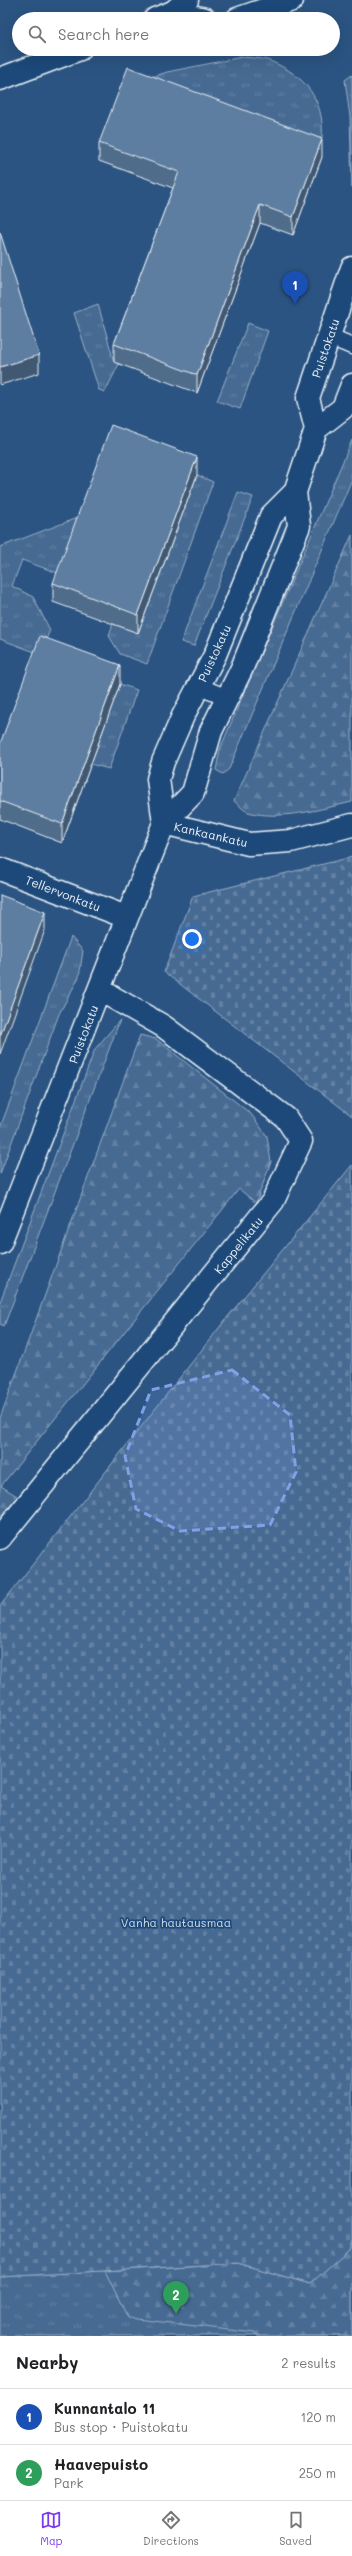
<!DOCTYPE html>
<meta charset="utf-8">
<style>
body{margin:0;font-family:Mali,sans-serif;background:#f6f6f6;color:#202124}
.you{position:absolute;left:192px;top:939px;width:14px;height:14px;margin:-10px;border:3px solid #fff;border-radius:50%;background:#1a73e8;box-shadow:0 0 0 6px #1a73e833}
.badge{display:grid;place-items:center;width:26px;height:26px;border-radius:50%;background:#7c3aed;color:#fff;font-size:13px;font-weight:700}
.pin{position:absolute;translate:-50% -33px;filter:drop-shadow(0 1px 2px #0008)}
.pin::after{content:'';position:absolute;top:21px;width:14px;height:12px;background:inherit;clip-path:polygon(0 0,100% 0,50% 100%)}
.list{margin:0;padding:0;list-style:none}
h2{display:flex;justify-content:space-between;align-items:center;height:52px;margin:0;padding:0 16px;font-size:17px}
h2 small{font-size:13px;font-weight:400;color:#757577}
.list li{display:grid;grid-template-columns:26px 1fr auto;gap:12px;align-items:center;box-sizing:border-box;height:56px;padding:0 16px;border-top:1px solid #e0e0e0}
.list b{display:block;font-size:15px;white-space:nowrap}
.list p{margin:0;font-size:13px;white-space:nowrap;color:#757577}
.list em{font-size:13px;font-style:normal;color:#757577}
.icon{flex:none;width:22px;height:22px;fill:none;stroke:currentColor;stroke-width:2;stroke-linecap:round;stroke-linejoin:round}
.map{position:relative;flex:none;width:352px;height:2336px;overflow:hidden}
.search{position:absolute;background:#fff;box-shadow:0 4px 16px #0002;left:12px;right:12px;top:12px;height:44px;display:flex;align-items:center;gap:10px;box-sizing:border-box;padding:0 14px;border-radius:22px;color:#757577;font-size:15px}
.sheet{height:164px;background:#fff}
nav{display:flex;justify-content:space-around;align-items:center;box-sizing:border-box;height:56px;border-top:1px solid #e0e0e0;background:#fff;font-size:11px;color:#757577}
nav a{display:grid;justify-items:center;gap:2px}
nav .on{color:#7c3aed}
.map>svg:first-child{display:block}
</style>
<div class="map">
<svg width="352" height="2336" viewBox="0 0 352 2336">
<defs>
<pattern id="grass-tufts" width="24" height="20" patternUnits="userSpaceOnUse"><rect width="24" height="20" fill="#476b93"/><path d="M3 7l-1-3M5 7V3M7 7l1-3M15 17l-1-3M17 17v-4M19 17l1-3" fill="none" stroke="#6281a3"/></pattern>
<pattern id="forest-firs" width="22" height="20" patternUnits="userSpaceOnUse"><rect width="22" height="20" fill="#476b93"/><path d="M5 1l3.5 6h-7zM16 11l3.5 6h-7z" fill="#6281a3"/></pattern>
<pattern id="cemetery-stones" width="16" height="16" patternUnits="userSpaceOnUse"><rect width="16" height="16" fill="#476b93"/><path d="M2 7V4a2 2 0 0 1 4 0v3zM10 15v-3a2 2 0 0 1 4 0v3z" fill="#6281a3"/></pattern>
</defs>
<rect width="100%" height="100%" fill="#2b5482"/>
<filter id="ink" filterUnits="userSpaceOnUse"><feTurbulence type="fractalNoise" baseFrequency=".025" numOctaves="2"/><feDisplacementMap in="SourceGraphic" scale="8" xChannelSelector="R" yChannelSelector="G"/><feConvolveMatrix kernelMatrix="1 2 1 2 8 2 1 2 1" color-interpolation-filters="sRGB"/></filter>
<g filter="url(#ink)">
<path fill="url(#grass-tufts)" stroke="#98aec6" d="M242,57C251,58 262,58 270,61C305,75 325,100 322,138L294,137L128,85L167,72Z
M352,75V188L350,117L345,80Z
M98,304L114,362L119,364L105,392L99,390L74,313Z
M248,323L268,331L240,409L217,401Z
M352,440V479L229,769L223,774L216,770L220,749Z
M197,475L213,482L147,664L120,654L109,636L113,624L138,633Z
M238,492L253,497L194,646L181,642Z
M85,515L63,575L22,560L12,586L33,597L50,630L40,654L0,639V547Z
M120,684L137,690L109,769L90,764Z
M71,937L83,951L79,977L59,1014L0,1174V1128Z
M120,1020L4,1326L0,1324V1302L95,1049Z
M352,2260V2336H0V2277L239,2263L310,2284Z"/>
<path fill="url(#forest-firs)" stroke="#98aec6" d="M352,535V802C321,809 280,821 248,812C243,810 238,804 234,801Z
M140,1035L156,1039L251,1114L267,1136L271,1162L256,1203L239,1189L1,1486L20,1498L0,1516V1418Z
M352,2239V2336H257L255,2333L128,2318L105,2271L239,2263L310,2284L349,2249Z"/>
<path fill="url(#cemetery-stones)" stroke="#98aec6" d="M352,857V1116L164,972L193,896Z
M352,1165V2239L349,2249L310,2284L238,2263L0,2277V1606L226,1319Z"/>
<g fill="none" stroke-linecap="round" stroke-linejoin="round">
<defs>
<path id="lane" d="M328,336L352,346
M198,686L227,698"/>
<path id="street" d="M164,823L249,844L291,841L352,825
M0,869L126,917
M0,1538L273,1201L301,1141L286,1118L163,1026L100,990"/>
<path id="secondary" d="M173,12L205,19
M155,19L173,12L187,0
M237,19L292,0
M0,79L80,49
M316,429L343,408L352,385
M164,823L158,779L163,762L183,716L215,655L271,516L295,492
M0,1243L164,823L193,793L211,731L242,668L299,526L295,492L316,429L308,398L352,268"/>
</defs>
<use href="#lane" stroke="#e8f1f8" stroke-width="19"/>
<use href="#street" stroke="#e8f1f8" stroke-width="25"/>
<use href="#secondary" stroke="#e8f1f8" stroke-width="25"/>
<use href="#lane" stroke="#1f4a7a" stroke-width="16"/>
<use href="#street" stroke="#1f4a7a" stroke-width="22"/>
<use href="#secondary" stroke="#1f4a7a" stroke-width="22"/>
</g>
<path fill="#506c8a" stroke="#e8f1f8" d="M99,143L322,157L293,235L260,223L197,393L114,362V344L173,188L99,161Z
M197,475L138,633L53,602V583Z
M120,684L62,843L0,819V744Z"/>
<path fill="#415871" stroke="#e8f1f8" d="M322,139V157L293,235V217Z
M260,205V223L197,393V375Z
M39,355V373L0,385V367Z
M197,457V475L138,633V615Z
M120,665V684L62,843V824Z
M45,912V930L0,1054V1036Z"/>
<path fill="#5d7da1" stroke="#e8f1f8" d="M128,67L322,139L293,217L260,205L197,375L114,344L179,172L99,143Z
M0,232L39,355L0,367Z
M111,425L197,457L138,615L53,583Z
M40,636L120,665L62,824L0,801V744Z
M0,895L45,912L0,1036Z"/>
</g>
<path fill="#82a0e8" fill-opacity="0.2" stroke="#82a0e8" stroke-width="3" stroke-dasharray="8 5" stroke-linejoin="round" d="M232,1370L290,1415L296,1472L270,1525L180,1531L136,1509L125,1456L151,1390Z"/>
<g text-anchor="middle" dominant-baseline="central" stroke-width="3.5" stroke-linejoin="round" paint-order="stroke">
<g font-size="12" fill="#e8f1f8" stroke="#1f4a7a">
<text transform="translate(325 348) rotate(-71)">Puistokatu</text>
<text transform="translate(214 653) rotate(-65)">Puistokatu</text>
<text transform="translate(211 834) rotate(13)">Kankaankatu</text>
<text transform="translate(63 893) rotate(21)">Tellervonkatu</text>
<text transform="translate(83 1034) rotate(-69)">Puistokatu</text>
<text transform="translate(238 1245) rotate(-51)">Kappelikatu</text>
</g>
<g font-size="12" fill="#d0dde9" stroke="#1f4a7a">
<text x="176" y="1922">Vanha hautausmaa</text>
</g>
</g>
</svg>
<div class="you"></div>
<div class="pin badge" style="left:295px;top:304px;background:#1a4fb4">1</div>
<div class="pin badge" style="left:176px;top:2314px;background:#2e9e5b">2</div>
<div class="search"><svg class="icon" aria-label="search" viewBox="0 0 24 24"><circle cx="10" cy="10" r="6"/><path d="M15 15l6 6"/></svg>Search here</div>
</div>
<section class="sheet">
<h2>Nearby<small>2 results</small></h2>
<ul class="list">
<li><span class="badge" style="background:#1a4fb4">1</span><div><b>Kunnantalo 11</b><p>Bus stop · Puistokatu</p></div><em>120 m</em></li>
<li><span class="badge" style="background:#2e9e5b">2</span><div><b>Haavepuisto</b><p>Park</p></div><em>250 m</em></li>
</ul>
</section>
<nav>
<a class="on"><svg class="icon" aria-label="map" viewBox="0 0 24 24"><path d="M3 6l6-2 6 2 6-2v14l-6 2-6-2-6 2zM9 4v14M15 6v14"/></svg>Map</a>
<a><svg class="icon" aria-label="directions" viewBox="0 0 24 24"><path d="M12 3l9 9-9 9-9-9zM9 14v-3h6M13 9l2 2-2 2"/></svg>Directions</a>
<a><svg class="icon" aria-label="saved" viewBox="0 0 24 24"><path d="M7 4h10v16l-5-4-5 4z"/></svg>Saved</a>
</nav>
